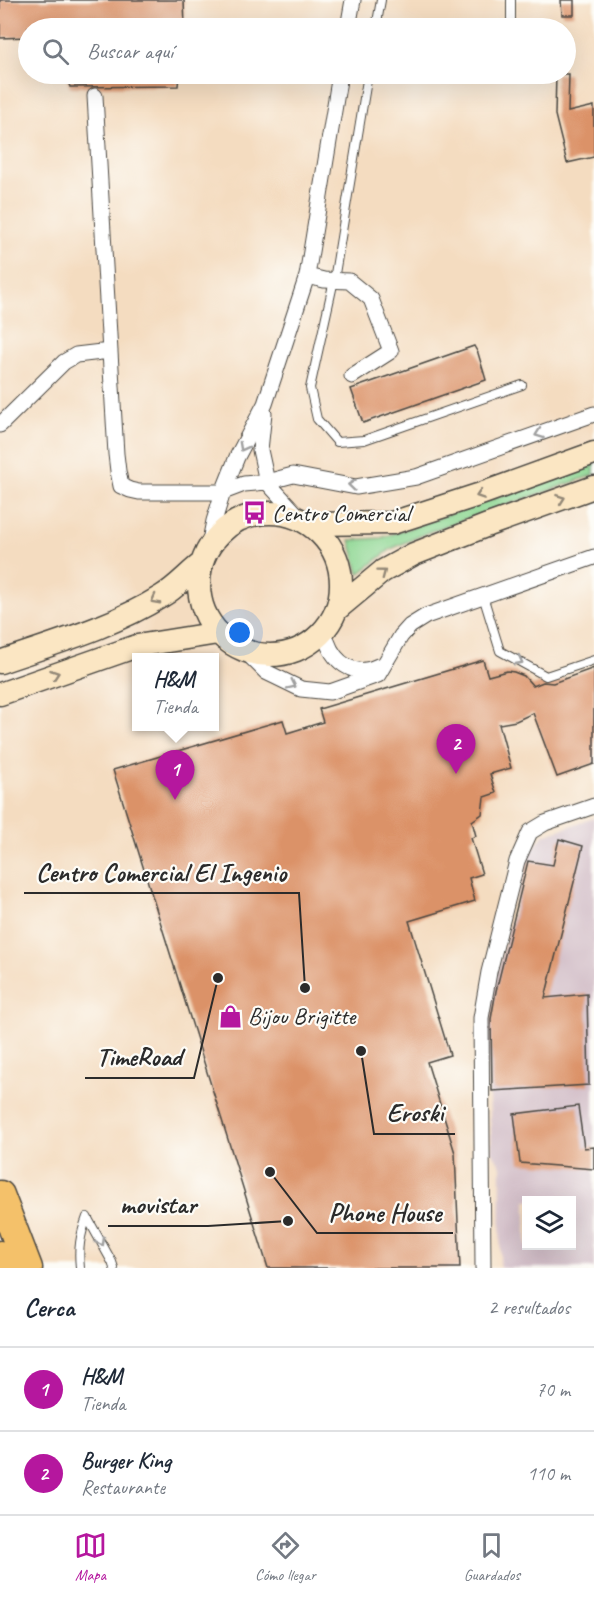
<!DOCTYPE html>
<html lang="es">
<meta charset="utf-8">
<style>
body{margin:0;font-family:Caveat,sans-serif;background:#f6f6f7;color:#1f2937}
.controls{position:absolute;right:18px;bottom:18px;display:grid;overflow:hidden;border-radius:0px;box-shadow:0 6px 24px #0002}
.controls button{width:54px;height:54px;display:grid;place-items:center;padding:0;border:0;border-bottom:2px solid #e0e1e3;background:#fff;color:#1f2937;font:30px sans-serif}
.you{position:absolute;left:240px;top:633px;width:21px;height:21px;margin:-15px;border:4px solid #fff;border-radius:50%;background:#1a73e8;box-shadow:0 0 0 9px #1a73e833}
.badge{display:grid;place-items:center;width:39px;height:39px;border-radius:50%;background:#b5179e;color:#fff;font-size:20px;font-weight:700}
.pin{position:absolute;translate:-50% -50px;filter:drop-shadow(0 2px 3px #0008)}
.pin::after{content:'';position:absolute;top:32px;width:21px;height:18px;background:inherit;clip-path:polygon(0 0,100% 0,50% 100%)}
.popup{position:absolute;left:132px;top:653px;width:87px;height:78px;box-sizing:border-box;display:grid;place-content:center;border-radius:0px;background:#fff;filter:drop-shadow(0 2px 4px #0005);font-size:20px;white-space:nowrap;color:#747a83}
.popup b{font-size:22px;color:#1f2937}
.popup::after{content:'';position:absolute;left:50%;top:100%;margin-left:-12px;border:12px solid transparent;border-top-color:#fff}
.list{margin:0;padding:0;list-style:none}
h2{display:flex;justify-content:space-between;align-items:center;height:78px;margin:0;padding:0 24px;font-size:26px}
h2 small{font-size:20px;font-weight:400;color:#747a83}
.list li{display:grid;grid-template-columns:39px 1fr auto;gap:18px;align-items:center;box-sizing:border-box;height:84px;padding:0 24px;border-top:2px solid #e0e1e3}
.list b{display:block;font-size:22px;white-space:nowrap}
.list p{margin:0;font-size:20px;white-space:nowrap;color:#747a83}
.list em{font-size:20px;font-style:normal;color:#747a83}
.icon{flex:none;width:33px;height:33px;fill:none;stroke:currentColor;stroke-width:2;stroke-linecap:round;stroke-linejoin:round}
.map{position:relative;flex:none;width:594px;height:1268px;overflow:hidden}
.search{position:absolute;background:#fff;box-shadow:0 6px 24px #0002;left:18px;right:18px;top:18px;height:66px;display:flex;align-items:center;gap:15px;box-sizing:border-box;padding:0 21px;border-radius:33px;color:#747a83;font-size:22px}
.sheet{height:246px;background:#fff}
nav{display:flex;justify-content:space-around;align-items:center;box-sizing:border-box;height:84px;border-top:2px solid #e0e1e3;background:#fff;font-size:16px;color:#747a83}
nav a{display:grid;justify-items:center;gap:3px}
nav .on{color:#b5179e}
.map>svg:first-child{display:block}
</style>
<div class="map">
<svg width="594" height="1268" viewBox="0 0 594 1268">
<rect width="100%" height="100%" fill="#fdfcf7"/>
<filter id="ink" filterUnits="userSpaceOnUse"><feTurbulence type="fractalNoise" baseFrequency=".0167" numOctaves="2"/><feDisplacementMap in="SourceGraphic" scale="12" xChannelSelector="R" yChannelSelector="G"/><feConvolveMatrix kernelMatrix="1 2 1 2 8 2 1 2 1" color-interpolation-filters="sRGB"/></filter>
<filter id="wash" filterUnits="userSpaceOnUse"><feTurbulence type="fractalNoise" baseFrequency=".008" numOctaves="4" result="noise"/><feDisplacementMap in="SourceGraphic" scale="24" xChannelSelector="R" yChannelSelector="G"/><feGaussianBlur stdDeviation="1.35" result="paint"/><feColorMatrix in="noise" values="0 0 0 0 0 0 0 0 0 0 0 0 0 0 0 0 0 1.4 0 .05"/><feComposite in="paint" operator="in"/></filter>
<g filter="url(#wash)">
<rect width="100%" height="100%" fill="#f4dcc0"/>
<path fill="#d2bdc7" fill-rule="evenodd" d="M594,818V1268H500L501,1166L492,1151L485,1021L528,854L544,835ZM526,1200H572V1246H526Z"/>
<path fill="#8ed793" stroke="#5c815f" stroke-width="1.5" d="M594,463V475L431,531L391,549L359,574L350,540L381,538Z"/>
<g id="blocks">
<path fill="#db9267" d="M0,0H184L185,28H28V37L0,38Z
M561,0H574V15H562Z
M65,74H179L178,86L70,87Z
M556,74H569L568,112L594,106V157L567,163L555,115Z
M474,346L478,353L486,380L363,423L351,389Z
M483,660L488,676L507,671L514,672L524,676L533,686L543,682L553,683L594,668V764L557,777L533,713L516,721L499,724L511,768L490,774L496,793L484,797L482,814L472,821L476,836L471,838L482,874L469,878L475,901L409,921L450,1055L427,1062L455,1153L460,1268H268L113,770L283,720L287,733L323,722L319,709Z
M559,839L583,846L545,998L587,994L589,1085L492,1091L491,1019L496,991L528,861L553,865Z
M578,1106L584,1148L594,1147V1169L520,1163L514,1114Z"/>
</g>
</g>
<g filter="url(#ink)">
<use href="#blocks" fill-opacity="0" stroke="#494641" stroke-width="1.5"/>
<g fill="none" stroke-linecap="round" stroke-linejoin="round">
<defs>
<path id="lane" d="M511,0V28
M376,28L381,0
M368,74L334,280L310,388L317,419L337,442L364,440L522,385
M483,596L500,651L546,676L594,660
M87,1217L112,1262L114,1268
M80,1268C78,1248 80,1236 87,1217"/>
<path id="street" d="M348,28L353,0
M95,96L116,454L118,471L121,486L130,490L139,492H223L237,457L265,404L307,276L340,74
M307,276L324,280L349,281L371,299L391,351L352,376
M264,413L260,450L267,482L301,519
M0,425L64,362L76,355L110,351
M209,546L214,521L223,492L244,484L267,482L293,475L356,487L416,477L594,414
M327,641C335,664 356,678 378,666
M245,651L266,672L301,689L330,692L378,675L401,636L410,626L426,616L594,557
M483,1268L481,1018L489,972L517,861L530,832L545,823L594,806"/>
<path id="secondary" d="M199 584a71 71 0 1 1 142 0a71 71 0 1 1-142 0Z
M310,524L392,523L478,495L594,453
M336,610L383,571L414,554L488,525L594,487
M0,662C55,643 112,627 162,596C176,588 188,574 201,564
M0,694L137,646L218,633"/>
<path id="highway" d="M0,1195L28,1268
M0,1255L4,1268"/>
</defs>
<use href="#lane" stroke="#494641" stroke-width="10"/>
<use href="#street" stroke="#494641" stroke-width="17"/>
<use href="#secondary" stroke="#494641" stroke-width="25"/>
<use href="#highway" stroke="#494641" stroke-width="31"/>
<use href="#lane" stroke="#fff" stroke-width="8"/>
<use href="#street" stroke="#fff" stroke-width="15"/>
<use href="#secondary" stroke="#fbe6c3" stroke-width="22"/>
<use href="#highway" stroke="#f4c16a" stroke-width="28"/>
</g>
<defs><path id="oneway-chevron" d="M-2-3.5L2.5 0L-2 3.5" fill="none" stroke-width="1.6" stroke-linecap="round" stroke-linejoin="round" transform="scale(1.5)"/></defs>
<g stroke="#a0a0a0">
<use href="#oneway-chevron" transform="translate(539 434) rotate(160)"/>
<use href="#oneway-chevron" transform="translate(243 447) rotate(118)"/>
<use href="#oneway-chevron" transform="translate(352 485) rotate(-174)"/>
<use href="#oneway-chevron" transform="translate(519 661) rotate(28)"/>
<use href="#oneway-chevron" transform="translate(292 685) rotate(26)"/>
<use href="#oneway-chevron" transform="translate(101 1242) rotate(60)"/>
</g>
<g stroke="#938877">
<use href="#oneway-chevron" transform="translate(480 495) rotate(161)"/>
<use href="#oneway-chevron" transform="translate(561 499) rotate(-20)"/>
<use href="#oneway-chevron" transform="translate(382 573) rotate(-37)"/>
<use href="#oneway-chevron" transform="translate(155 600) rotate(152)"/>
<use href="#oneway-chevron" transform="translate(55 674) rotate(-19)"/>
</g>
</g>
<defs>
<symbol id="bus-bare" viewBox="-9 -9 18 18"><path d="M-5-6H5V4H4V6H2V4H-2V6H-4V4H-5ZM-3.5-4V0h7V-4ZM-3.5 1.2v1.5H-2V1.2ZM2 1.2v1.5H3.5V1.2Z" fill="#b5179e" stroke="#fdfcf7" stroke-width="2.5" paint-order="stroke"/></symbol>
<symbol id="shop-bare" viewBox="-9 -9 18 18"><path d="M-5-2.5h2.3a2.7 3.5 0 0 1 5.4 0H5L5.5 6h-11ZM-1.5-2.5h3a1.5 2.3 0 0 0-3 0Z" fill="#b5179e" stroke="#fdfcf7" stroke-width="2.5" paint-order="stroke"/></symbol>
</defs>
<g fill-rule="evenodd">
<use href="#bus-bare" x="238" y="496" width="33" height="33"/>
<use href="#shop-bare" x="214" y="1000" width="33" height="33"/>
</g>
<g text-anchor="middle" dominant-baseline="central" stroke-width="4.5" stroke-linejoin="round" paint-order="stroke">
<g font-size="24" fill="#2b2b2b" stroke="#fdfcf7" text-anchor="start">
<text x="272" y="513">Centro Comercial</text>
<text x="248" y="1016">Bijou Brigitte</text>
</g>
</g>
<path fill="none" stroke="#2b2b2b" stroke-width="2" d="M305 988L299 893H24M218 978L194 1078H85M361 1051L374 1134H455M288 1221L208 1226H108M270 1172L317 1233H453"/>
<g fill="#2b2b2b" stroke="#fdfcf7" stroke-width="2">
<circle cx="305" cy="988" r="6"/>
<circle cx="218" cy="978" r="6"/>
<circle cx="361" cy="1051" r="6"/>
<circle cx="288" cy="1221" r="6"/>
<circle cx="270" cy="1172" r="6"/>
</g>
<g font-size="26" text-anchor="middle" font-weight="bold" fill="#2b2b2b" stroke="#fdfcf7" stroke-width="4.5" stroke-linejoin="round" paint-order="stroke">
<text x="161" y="881">Centro Comercial El Ingenio</text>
<text x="139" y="1065">TimeRoad</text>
<text x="415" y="1121">Eroski</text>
<text x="158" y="1213">movistar</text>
<text x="385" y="1221">Phone House</text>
</g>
</svg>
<div class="controls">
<button><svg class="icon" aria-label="layers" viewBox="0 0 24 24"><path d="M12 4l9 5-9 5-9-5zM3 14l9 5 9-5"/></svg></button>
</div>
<div class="you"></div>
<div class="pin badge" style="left:175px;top:800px">1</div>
<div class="popup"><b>H&amp;M</b>Tienda</div>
<div class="pin badge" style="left:456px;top:774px">2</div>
<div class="search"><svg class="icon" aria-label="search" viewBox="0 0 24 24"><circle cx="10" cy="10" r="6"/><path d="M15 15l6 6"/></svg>Buscar aquí</div>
</div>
<section class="sheet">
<h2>Cerca<small>2 resultados</small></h2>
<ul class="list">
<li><span class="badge">1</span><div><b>H&amp;M</b><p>Tienda</p></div><em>70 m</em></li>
<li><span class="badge">2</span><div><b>Burger King</b><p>Restaurante</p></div><em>110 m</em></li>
</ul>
</section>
<nav>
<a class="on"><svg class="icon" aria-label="map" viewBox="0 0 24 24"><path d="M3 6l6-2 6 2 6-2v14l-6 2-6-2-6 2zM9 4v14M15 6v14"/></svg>Mapa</a>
<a><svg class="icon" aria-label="directions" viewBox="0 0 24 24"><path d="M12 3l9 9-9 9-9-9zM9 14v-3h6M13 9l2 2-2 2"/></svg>Cómo llegar</a>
<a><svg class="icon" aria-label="saved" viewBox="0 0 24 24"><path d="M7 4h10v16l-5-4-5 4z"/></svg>Guardados</a>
</nav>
